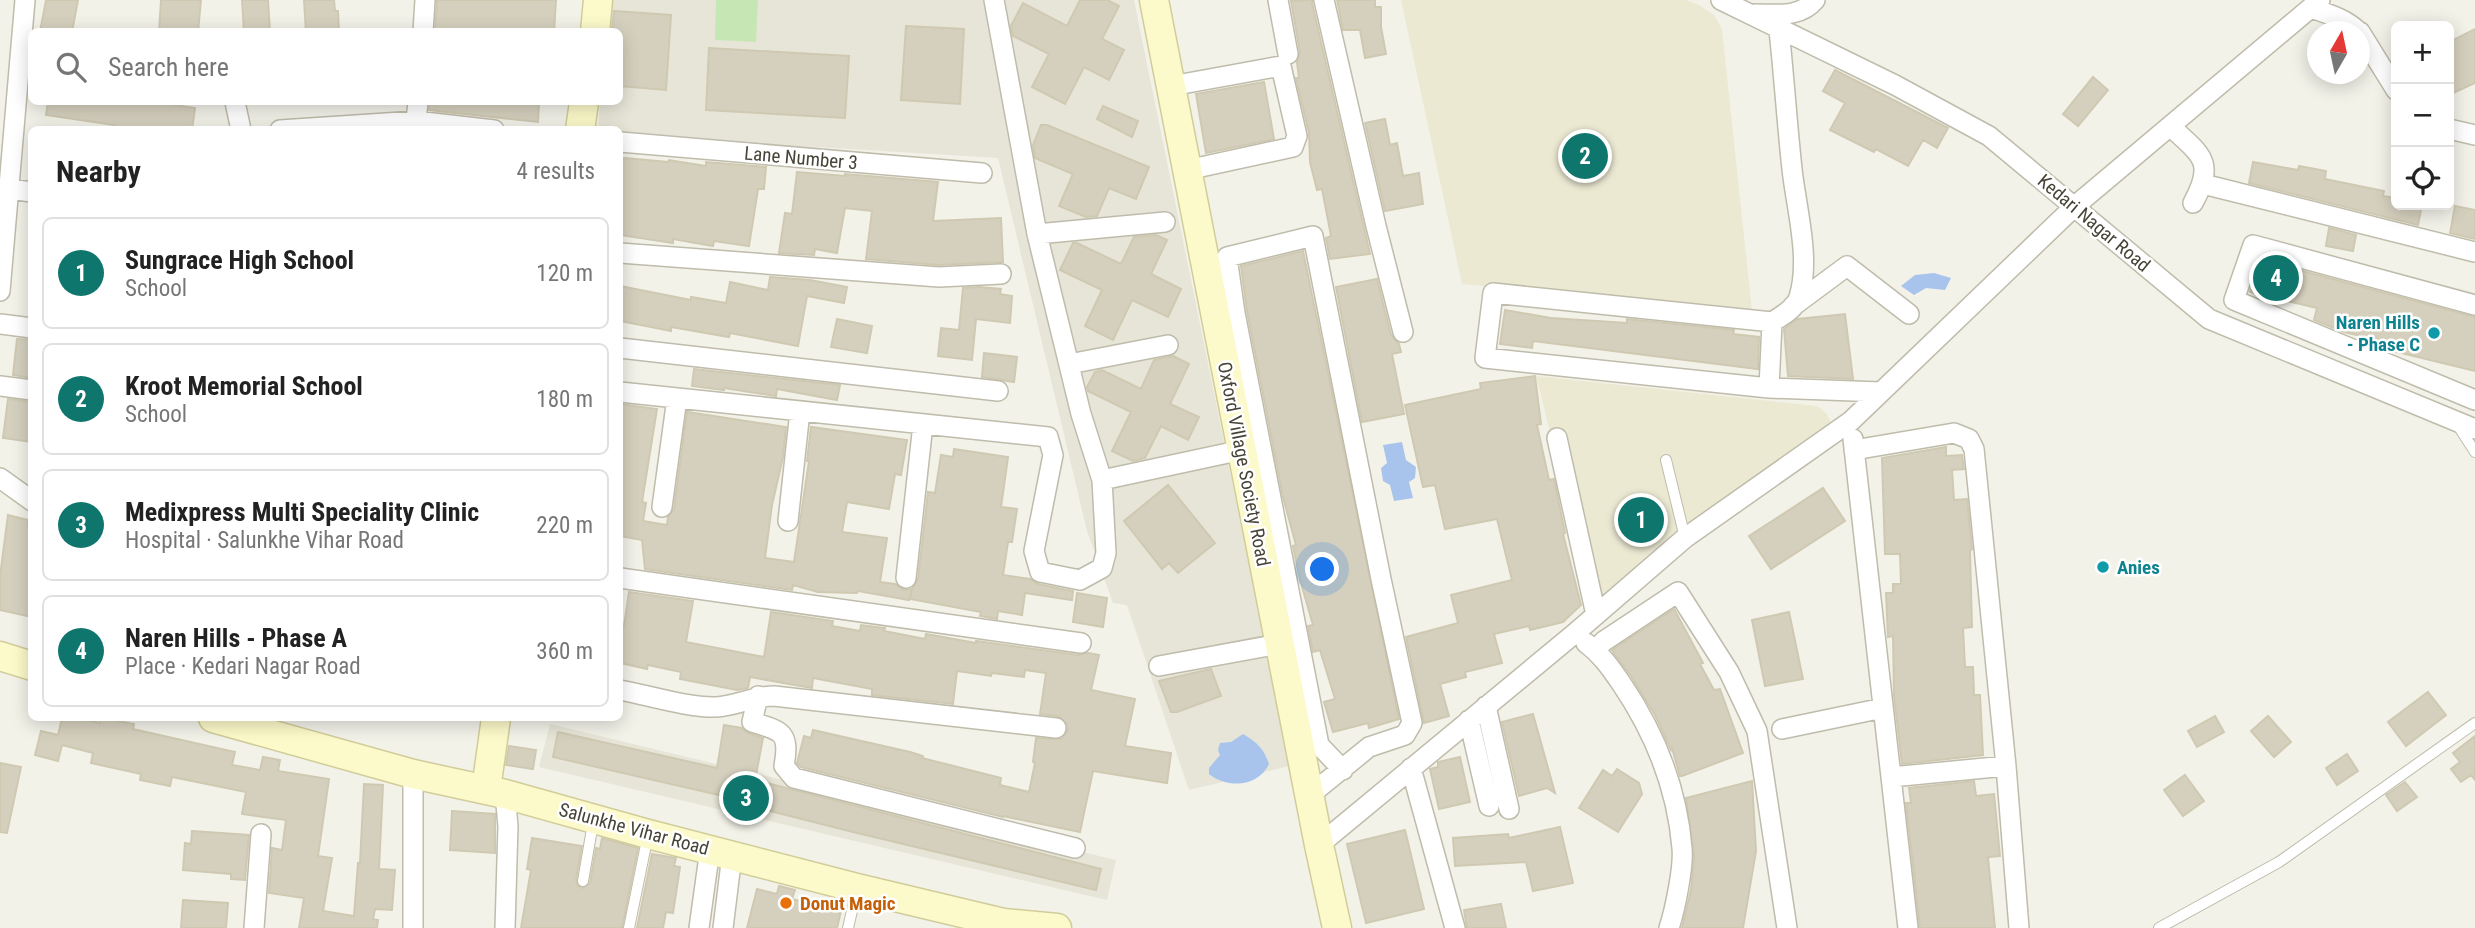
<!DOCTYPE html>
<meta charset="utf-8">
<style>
body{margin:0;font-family:"Roboto Condensed",sans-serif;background:#f2f2f2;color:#222}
.controls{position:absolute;right:21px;top:21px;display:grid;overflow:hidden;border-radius:10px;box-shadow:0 4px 18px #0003}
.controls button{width:63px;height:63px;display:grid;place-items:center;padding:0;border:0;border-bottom:2px solid #e0e0e0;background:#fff;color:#222;font:35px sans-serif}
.compass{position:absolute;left:2307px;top:21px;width:63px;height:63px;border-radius:50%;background:#fff;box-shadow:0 4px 18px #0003;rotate:9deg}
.you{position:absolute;left:1323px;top:570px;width:24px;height:24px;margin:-18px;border:5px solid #fff;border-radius:50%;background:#1a73e8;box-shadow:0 0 0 10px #1a73e833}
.badge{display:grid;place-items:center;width:46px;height:46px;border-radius:50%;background:#0f766e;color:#fff;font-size:23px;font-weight:700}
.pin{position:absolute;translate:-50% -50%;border:4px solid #fff;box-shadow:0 2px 7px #0006}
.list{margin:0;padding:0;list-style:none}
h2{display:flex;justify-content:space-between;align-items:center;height:91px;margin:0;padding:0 28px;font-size:30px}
h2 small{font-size:23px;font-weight:400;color:#767676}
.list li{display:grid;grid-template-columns:46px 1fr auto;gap:21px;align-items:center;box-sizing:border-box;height:112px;margin:0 14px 14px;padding:0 14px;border:2px solid #e0e0e0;border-radius:10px}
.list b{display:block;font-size:26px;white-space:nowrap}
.list p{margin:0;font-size:23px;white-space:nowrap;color:#767676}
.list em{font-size:23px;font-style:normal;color:#767676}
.icon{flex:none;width:38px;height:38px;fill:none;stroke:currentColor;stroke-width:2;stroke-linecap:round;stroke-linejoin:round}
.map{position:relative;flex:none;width:2475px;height:928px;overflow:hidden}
.search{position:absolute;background:#fff;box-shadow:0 4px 18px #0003;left:28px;top:28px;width:595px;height:77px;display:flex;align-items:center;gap:18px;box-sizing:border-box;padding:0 24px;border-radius:10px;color:#767676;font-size:26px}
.panel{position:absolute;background:#fff;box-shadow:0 4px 18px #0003;left:28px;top:126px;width:595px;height:595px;border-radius:10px}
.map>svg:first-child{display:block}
</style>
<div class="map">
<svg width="2475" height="928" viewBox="0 0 2475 928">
<rect width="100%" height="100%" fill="#f3f2e9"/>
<path fill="#e7e5d7" d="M608,0H1134L1290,766L1189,790L1127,605L1113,603L1087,531L998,158L620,135V130H598L600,102H620V32L605,31Z
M550,724L1116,860L1107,900L539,767Z"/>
<path fill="#ece9d3" d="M1401,0H1686L1699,5L1714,15L1722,29L1752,311L1462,284Z
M1536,376L1817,406L1826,413L1831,422L1826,430L1594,609Z"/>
<path fill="#c6e6b3" d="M716,0H758L756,42L715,40Z"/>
<path fill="#a8c4ed" d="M1934,273L1951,278L1945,290L1926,288L1914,295L1901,286L1915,275Z
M1402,442L1406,460L1416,467L1415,478L1409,482L1413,498L1394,501L1390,485L1383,481L1381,468L1387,463L1383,445Z
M1243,734C1257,742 1264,749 1269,764C1258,787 1228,789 1209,774V768L1220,755L1218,750L1220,743L1231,742Z"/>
<path fill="#d5d0be" stroke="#cfc9b2" stroke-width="2" d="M46,0H78L72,32H40Z
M161,0H201L198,32H159Z
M242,0H268L270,32H244Z
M304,0H334L335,11H338L339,32H306Z
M437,0H556L554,32L435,31Z
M1080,0H1107L1119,6L1102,39L1124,50L1109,80L1084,67L1065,104L1032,87L1049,54L1013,36L1011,26L1023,3L1067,26Z
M1312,0V3L1370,254L1330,259L1326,238L1331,236L1322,189L1317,190L1310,162L1309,133L1296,78H1299L1297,62L1300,52L1291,1Z
M1337,0H1375V7H1381V27L1386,54L1365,58L1360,30H1343Z
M614,11L671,15L666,90L620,86V32H612Z
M906,26L964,29L960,104L901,100Z
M2475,29V83L2449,95V42Z
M709,48L849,56L845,118L706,110Z
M1835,70L1948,128L1937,148L1923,140L1908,166L1876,149L1874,152L1830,130L1845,103L1823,91Z
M2093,77L2108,90L2078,126L2063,114Z
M1264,82L1274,139L1206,153L1196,94Z
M48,102H156L195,108L192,130H114V125L46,115Z
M430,102H539L538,122L429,110Z
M1103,106L1138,121L1132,137L1097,119Z
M1385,119L1390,145L1397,143L1403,176L1419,173L1423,204L1385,211L1365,123Z
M1041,125H1047L1149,167L1136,199L1109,188L1097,216L1086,217L1059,206L1073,174L1035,158L1033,145Z
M625,158L668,162L669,160L706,166V162L766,167L764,189H758L749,246L714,241L713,246L673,239V243L620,235V159Z
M2253,162L2298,170L2299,166L2326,171L2325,179L2384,191L2383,196L2396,198V205H2422L2418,225L2249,183Z
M797,172L845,176V174L938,182L933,221L1001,218L1003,262L939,265L866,259L872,211L845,208L837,253L815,249L814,255L779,253L785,213L792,214Z
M2455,206L2475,210V239L2450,233Z
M2329,228L2356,235L2353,251L2326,246Z
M1156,235L1167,240L1151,274L1181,289L1168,317L1132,300L1113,340L1085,326L1102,290L1060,270L1073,243H1077L1121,264L1134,237Z
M1303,251L1399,719L1369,728L1368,723L1333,732L1324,702L1335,699L1320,650L1313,652L1308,626L1313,625L1299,576L1293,546L1296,545L1283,497L1247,311L1241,266Z
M2261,260L2475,317V371L2393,351L2395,344L2344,332L2314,320L2317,308L2250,292Z
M770,277L810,280L847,287L844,303L807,296L798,346L730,333L729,337L671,327V331L620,321V286L691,300V297L726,303L730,282L768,290Z
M1377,279L1391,335L1399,344L1401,352L1392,354L1404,414L1362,422L1336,287Z
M979,287L1001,289L1000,294L1012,296L1010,323L976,319L972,360L938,356L941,328L959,330L963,288Z
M1505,310L1551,318L1627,323V319L1734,330L1733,334L1759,337L1758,369L1533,341L1532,348L1500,344Z
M1845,314L1853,379L1788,376L1784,329L1797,319Z
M837,319L872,326L867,353L831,347Z
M17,339L32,340V378L13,375Z
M984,353L1017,357L1014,382L982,377Z
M1173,356L1189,364L1170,404L1199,417L1188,440L1161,426L1145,458L1133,461L1112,451L1131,412L1088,391L1087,387L1095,372L1102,370L1141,389L1154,360Z
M694,369L840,385L837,400L777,389L776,396L724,388V390L692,386Z
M1535,376L1541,424L1537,425L1549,480L1554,479L1565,533L1563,534L1581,605L1563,622L1530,630L1529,626L1494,634L1502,663L1465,672L1466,677L1440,684L1449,716L1424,723L1406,637L1458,623L1451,595L1512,580L1497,519L1445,529L1435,485L1423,487L1405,405L1481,389L1480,383Z
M8,399L32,402V442L3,438Z
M620,404L657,409L642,502L646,503L643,521L667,525L668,517L674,509L687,412L786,427L783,457L772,505L765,558L794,562L809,461H807L811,427L907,440L901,475L895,474L889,509L847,502L842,532L887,538L880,582L895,584L904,590L912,589L909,600L858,591L857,593L818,592L793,585L792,590L645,569L642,540L620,536Z
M1946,447V456L1962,455L1964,469L1952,470L1954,500L1967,499L1972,549L1970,551L1972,627L1963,628L1965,667H1973L1974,695H1980L1983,755L1902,764L1894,696L1893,636L1888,637L1886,593H1893V584H1901L1900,554H1885L1882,458Z
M954,449L1008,457L1001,507L1017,509L1012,542H1008L1003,575L1030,579L1038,584L1073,591L1072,600L1025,593L1022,615L998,611L997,619L980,616L981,612L910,599L912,589L918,579L928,492L935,493L941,455L953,457Z
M1168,485L1215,543L1178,573L1169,563L1162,569L1124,521Z
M1823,488L1845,521L1771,569L1749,536Z
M8,515L28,520V529L32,530V617L0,610V576Z
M629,592L693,601L686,642L764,657L771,612L833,621L832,626L860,631L861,625L885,628L884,631L925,639L926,634L976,643V641L1079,655L1088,653L1099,655L1091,690L1135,699L1125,746L1171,753L1167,783L1093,771L1080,832L1003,816V817L801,767L797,763L804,736L811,738L813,730L910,752L923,756L922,758L1001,778L1000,785L1029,792L1035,763L1033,762L1036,738L1061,739L1068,730L1067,724L1058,716L1040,714L1046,673L1025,670L1024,677L992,673L991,676L957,671L953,704L872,695V689L813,678L812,688L750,677L748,688L737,690L680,679L681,672L648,665L647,669L620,663V626H624Z
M1077,593L1107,598L1103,627L1073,622Z
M1674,609L1703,663L1700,664L1714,690L1720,689L1743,753L1682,776H1680L1672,748L1671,750L1655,715L1631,676L1612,650Z
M1789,612L1803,679L1765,686L1752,620Z
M1211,669L1221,696L1177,712H1171L1159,681Z
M2428,692L2446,715L2406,746L2388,722Z
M1533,714L1555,793L1547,788L1519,796L1502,722Z
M2215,716L2224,732L2197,747L2188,731Z
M2268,716L2291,742L2274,757L2251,731Z
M62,718H77L100,723L101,718L134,724L133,729L235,752L232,765L260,770L263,757L280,760L278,771L329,779L318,856L332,858L323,911L354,916L358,863H360L364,784L383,785L379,869L395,870L392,910L375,909L373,919L378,920L377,928H299L304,898L269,893L272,848L282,850L286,820L242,814L246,792L172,777L170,786L140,780L141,774L91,763L93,753L62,745L58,761L35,755L41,731L58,735Z
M724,725L742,728L748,733L763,738L755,780L1101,869L1096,890L853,832L731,801L732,798L553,757L558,732L717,768Z
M2475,736V780L2471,775L2461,782L2451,769L2460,762L2453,753Z
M509,746L536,750L533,769L506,765Z
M2347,754L2358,771L2337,785L2326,768Z
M1460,757L1470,802L1439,809L1430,769L1438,767V762Z
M0,763L21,767L7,833L0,832Z
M1617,769L1639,783L1642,794L1618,832L1579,808L1603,770L1612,776Z
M2185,775L2204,801L2183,816L2164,790Z
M1752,781L1756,851L1743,928H1682L1691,890L1694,857L1686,798Z
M1974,781L1976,796L1994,794L2000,856L1988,857L1995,928H1920L1906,803H1911L1909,788Z
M2405,782L2417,797L2397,811L2386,795Z
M452,811L495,814V853L450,850Z
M1560,827L1573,883L1533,891L1526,862L1455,866L1453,838L1508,834L1509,838Z
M1405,830L1424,909L1366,923L1347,844Z
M192,831L249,835L245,880L231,879V874L183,870L185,843L191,844Z
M532,838L582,846L576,880L578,886L582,888L590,883L596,848L600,849L602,838L638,848L622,928H521L531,870L527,869Z
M652,854L676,858L674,866L680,867L673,913L666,912L663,928H637Z
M779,886L795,890L792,899L841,911L837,928H747L757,889L777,894Z
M183,900L228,903L226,928H181Z
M1501,904L1506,928H1467L1464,910Z"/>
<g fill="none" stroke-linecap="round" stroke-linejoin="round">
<defs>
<path id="lane" d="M2457,424L2475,452
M1666,460L1685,538
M583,881L593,823
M629,928L648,835
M848,928L857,889
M2159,928L2279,862L2475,723"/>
<path id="street" d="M994,0L1037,234
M1278,0L1288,54
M1324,0L1376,226L1403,332
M1721,0L1895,85L1989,136L2209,319L2475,429
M2311,8C2328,14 2345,18 2359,32
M1755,14C1777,14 1800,18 1815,0
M1779,30C1784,76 1787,123 1792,169C1796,207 1811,259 1799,297C1796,308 1782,316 1772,322L1493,293L1485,358L1769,388L1881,392
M423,32L425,0
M2360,32L2396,90
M1171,86L1281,66L1297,136L1293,147L1187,170
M235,102L241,130
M416,121L418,102
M2170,126C2201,155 2216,161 2193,203
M2449,129L2475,135
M280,130L416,121L494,130
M620,142L982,173
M2203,184L2475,252
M9,189L32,192
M620,253L939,277L1001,274
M0,291L25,0
M2475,305L2253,245L2234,300L2475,400
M1793,306L1847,266L1909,314
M0,324L32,328
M620,348L998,391
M1069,364L1168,345
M0,386L32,390
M1769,388L1772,322
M620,392L1048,437L1053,455L1034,551L1040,572L1080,580L1102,568L1106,553L1102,480L1081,414L1037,234L1165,222
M1557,438L1596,615
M1853,439L1908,928
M1854,450L1954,433L1969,439L1974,449L2006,766L2019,928
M0,478L32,501
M1102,480L1242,450
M662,507L677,398
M788,521L800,411
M620,578L1081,643
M906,578L923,424
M1586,643C1601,654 1610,667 1621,683C1655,733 1677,788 1682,848C1684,866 1675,910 1669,928
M1595,650L1604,641L1678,592L1729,672L1757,731L1787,928
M1159,666L1279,644
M620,690C647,695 689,708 716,707C736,706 753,696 774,696L1056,728
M758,696L752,722C782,731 790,732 784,766L794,778L1075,848
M1486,706L1509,809
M1469,720L1489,806
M1782,729L1883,708
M1411,768L1455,928
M1891,777L2006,766
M1310,795L1369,747L1405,735L1412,723L1381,579L1313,236L1227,257L1235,313L1319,745L1343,770
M1319,845L1574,634L1685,538L1851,421L2075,206L2320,0
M254,928L261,834
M413,928V774
M505,928L508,826L505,794
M699,928L710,849
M723,928L732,855"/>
<path id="secondary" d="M1154,0L1319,845L1337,928
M595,32L598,0
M580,130L584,102
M0,656L32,666
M213,718L413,774L505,794L648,834L857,888L1004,923L1057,928
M486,789L496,718"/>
</defs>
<use href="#lane" stroke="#bfbcab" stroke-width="12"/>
<use href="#street" stroke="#bfbcab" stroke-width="22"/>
<use href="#secondary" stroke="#d1cd9a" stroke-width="31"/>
<use href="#lane" stroke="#fff" stroke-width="10"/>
<use href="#street" stroke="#fff" stroke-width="19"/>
<use href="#secondary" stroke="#fcf9ca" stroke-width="28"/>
</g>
<g fill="#0f9aa8" stroke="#fff" stroke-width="2.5">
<circle cx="2434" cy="333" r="7"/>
<circle cx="2103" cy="567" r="7"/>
</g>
<circle fill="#e8710a" stroke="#fff" stroke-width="2.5" cx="786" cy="903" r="7"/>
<g text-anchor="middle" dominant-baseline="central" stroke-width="5" stroke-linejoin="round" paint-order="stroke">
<g font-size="19" fill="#474437" stroke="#fff">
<text transform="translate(801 158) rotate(5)">Lane Number 3</text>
<text transform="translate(2094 223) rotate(40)">Kedari Nagar Road</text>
<text transform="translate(1244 464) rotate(79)">Oxford Village Society Road</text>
<text transform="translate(634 829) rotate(15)">Salunkhe Vihar Road</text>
</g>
<g font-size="19" font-weight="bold" fill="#0d838f" stroke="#fff" text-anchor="end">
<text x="2420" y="322">Naren Hills<tspan x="2420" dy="22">- Phase C</tspan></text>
<text x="2117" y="567" text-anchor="start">Anies</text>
</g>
<g font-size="19" font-weight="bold" fill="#c56008" stroke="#fff" text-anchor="start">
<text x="800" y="903">Donut Magic</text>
</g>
</g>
</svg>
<div class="controls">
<button>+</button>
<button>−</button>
<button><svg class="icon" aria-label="locate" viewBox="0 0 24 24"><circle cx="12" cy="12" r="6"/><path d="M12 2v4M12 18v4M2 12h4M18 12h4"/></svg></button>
</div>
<svg class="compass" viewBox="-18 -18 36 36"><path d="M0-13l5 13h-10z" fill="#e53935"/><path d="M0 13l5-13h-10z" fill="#767676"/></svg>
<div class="you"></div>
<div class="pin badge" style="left:1641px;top:520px">1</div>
<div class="pin badge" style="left:1585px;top:156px">2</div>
<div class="pin badge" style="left:746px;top:798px">3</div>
<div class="pin badge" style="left:2276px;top:278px">4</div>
<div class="search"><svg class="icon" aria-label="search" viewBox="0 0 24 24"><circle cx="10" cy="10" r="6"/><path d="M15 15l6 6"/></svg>Search here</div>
<section class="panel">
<h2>Nearby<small>4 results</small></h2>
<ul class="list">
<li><span class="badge">1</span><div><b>Sungrace High School</b><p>School</p></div><em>120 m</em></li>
<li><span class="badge">2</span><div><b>Kroot Memorial School</b><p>School</p></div><em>180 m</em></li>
<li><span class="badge">3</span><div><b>Medixpress Multi Speciality Clinic</b><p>Hospital · Salunkhe Vihar Road</p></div><em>220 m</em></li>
<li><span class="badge">4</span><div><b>Naren Hills - Phase A</b><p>Place · Kedari Nagar Road</p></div><em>360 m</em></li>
</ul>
</section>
</div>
